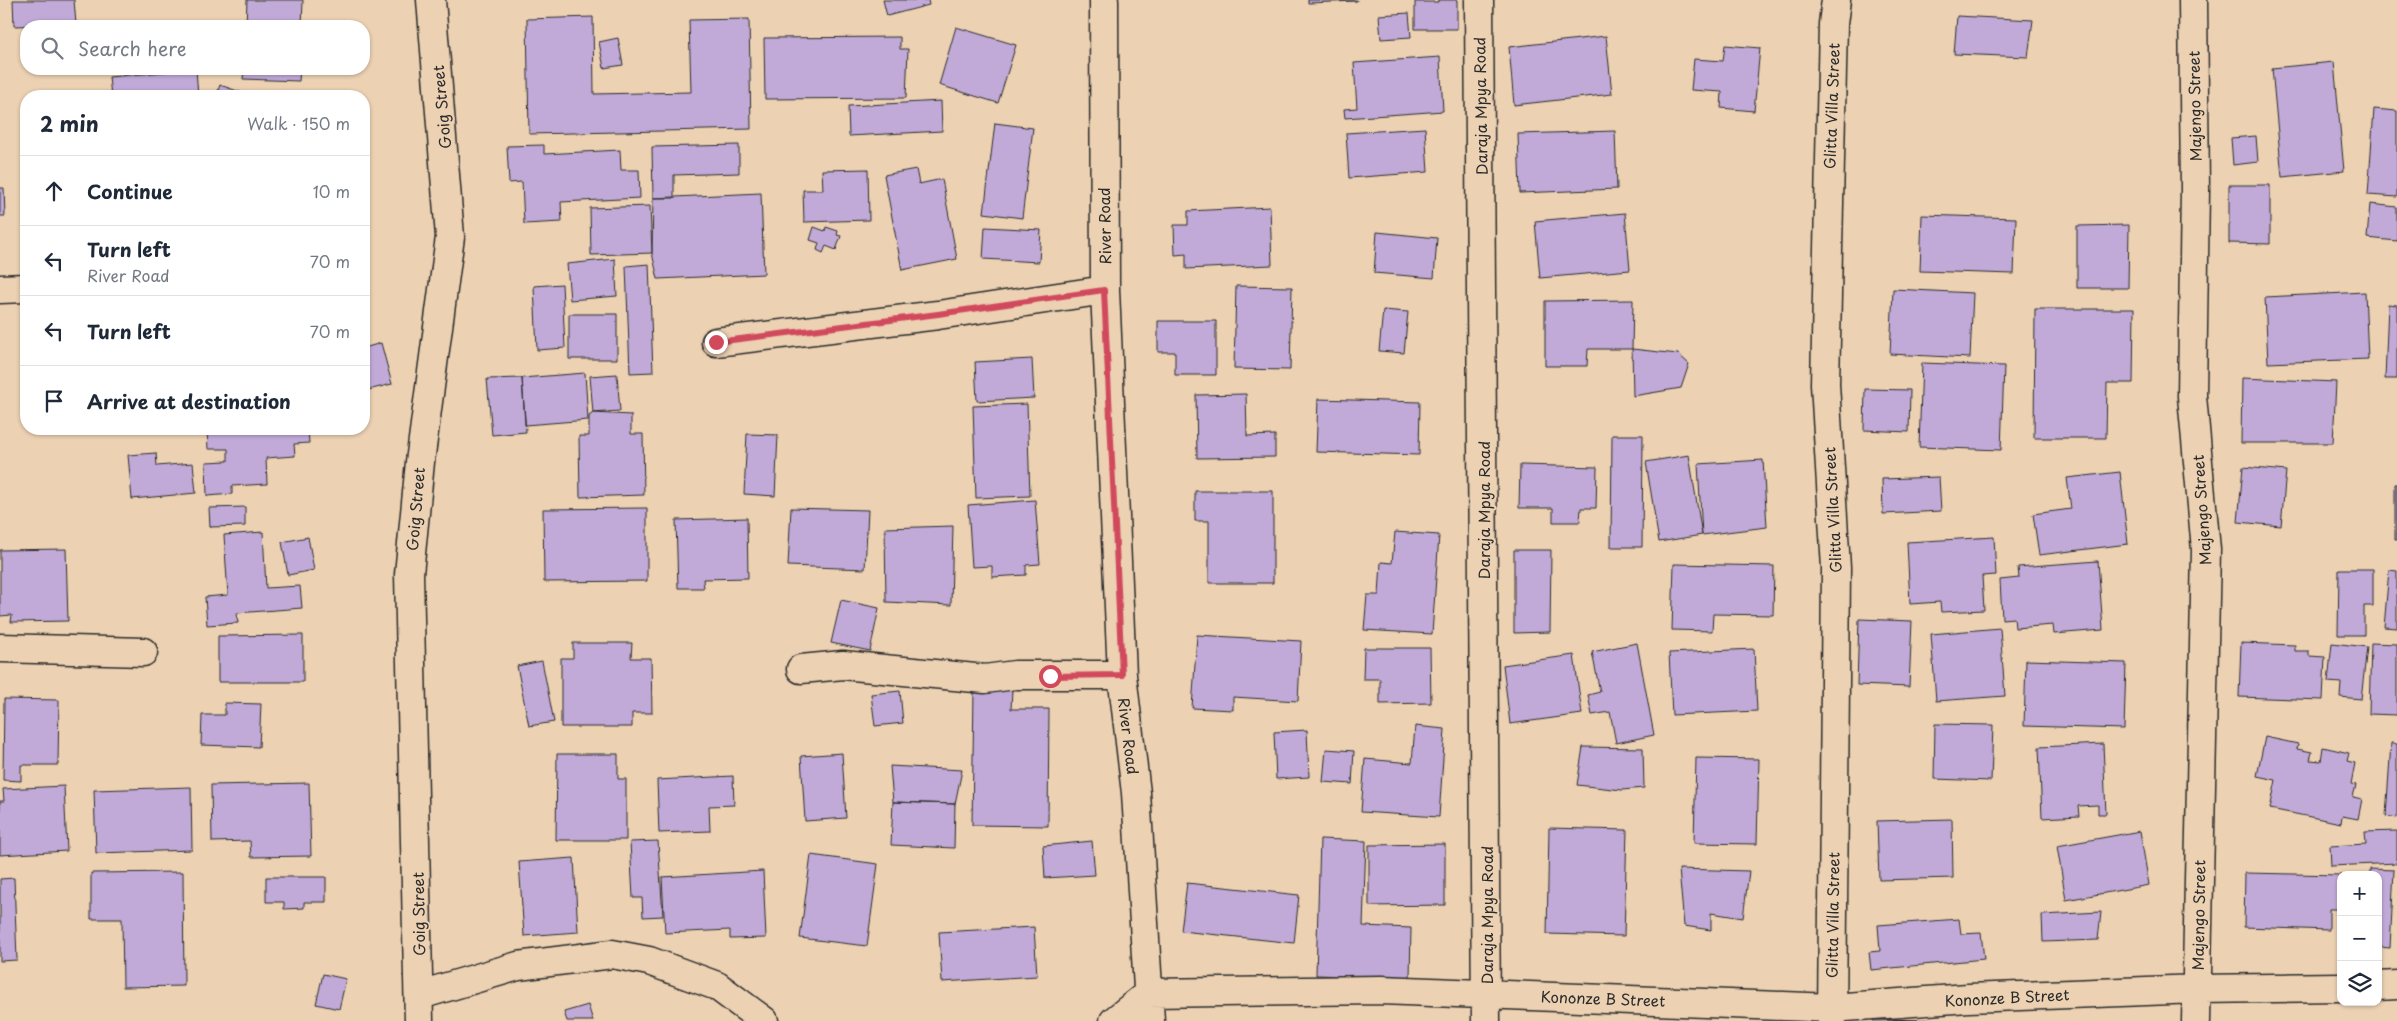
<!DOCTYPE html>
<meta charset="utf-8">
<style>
body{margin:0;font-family:"Playpen Sans",sans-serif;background:#f2f2f3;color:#1f2937}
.controls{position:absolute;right:15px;bottom:15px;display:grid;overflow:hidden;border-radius:10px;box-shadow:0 1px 4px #0004}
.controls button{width:45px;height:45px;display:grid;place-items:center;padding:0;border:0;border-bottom:1px solid #e0e1e3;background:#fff;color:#1f2937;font:25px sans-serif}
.stop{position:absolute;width:15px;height:15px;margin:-11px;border:4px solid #d1495b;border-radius:50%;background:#fff}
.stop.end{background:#d1495b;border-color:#fff;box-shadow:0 1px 5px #0008}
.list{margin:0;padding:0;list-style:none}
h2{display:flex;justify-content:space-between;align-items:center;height:65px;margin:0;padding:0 20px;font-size:21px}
h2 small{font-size:16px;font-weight:400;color:#747a83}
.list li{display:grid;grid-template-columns:32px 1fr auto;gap:15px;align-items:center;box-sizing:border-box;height:70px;padding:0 20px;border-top:1px solid #e0e1e3}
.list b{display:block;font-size:19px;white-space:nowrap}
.list p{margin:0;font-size:16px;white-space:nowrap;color:#747a83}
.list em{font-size:16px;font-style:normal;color:#747a83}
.icon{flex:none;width:28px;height:28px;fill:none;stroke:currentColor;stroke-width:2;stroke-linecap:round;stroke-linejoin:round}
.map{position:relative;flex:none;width:2397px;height:1021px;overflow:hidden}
.search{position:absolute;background:#fff;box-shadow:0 1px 4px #0004;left:20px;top:20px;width:350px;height:55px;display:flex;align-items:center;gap:12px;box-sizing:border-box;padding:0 18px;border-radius:20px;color:#747a83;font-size:19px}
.panel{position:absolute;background:#fff;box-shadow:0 1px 4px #0004;left:20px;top:90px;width:350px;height:345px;border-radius:20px}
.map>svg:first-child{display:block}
</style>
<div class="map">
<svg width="2397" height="1021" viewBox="0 0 2397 1021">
<rect width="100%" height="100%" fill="#ecd1b3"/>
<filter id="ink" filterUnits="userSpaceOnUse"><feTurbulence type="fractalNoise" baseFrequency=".02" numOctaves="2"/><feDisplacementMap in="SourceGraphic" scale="10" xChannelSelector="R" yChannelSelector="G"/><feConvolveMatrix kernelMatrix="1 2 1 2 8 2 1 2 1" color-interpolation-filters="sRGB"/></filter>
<g filter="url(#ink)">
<path fill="#c1aad8" stroke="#2b2b2b" d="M13,0H74L76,24L14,26Z
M247,0H303L302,26H246Z
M883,0H928L929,5L887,16Z
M1308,0H1357V1L1308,3Z
M1438,0H1457V29H1415V2H1438Z
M1409,13L1411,37L1381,39L1379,15Z
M1957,16L2033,20L2028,57L1954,54Z
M593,17L594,94L691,92L689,20L749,19L751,129L529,134L527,19Z
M956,27L1016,45L998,103L939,85Z
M1606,36L1612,94L1514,105L1509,47Z
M900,37V49H908L906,98L765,99L764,38Z
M618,38L623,65L604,68L599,42Z
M1725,45L1760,48L1754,111L1721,108L1722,92L1691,90L1694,59L1723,61Z
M1440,57L1443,111L1345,118L1344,109L1357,108L1354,63Z
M2334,62L2344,171L2282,177L2272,68Z
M196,69L198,96H111L109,77Z
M244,69H300L299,81L243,79Z
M220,85L252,96H216Z
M941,101L942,131L849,136L848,106Z
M2374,109L2397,111V197L2368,195Z
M995,123L1033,128L1022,218L984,213Z
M1425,128L1428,172L1349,178L1346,133Z
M1615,131L1617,189L1520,193L1518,134Z
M2256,136L2258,162L2233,165L2231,138Z
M544,145V154L620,150L621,170H639L640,198L561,202L562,222L524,224L522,182L509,183L507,146Z
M739,145V173L674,175V198H653L652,147Z
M868,169L869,220L804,222L803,190H823L822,170Z
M916,169L919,184L942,179L957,259L902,270L884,175Z
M2229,185H2270V244L2229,243Z
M0,188H4L5,216H0Z
M761,193L764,274L658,279L652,253L653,198Z
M2370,204L2397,207V241L2367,238Z
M650,206L652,253L591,255L590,208Z
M1270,207L1272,265L1186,269V254L1175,255L1174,225H1188V211Z
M1625,213L1630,270L1540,278L1535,221Z
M1922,215L2016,218L2014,274L1920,271Z
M2129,225L2128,288H2077V226Z
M814,227L825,231L826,227L838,231L837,235L841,236L836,250L826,246L823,253L817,250L819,243L810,240Z
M985,227L1041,230L1039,262L983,259Z
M1377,232L1437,238L1434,278L1374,273Z
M615,259L617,296L570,300L567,264Z
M649,264L653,372L630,373L626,266Z
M562,284L565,348L537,350L534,286Z
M1236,286L1292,287L1290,370L1234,369Z
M1893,289L1973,293L1970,358L1890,354Z
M2365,292L2368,359L2268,363L2265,297Z
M1633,300L1632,349H1588L1587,366H1545V301Z
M2388,304L2397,305V379H2385Z
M2035,309H2134L2133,383H2107L2106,438H2034Z
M1383,310L1408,312L1404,353L1379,351Z
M569,314H617V359H569Z
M1158,321H1216V375H1175V352H1158Z
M381,343L392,384L364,391V348Z
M1632,349L1678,354L1689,364L1681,388L1633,396Z
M1032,359L1034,398L977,401L975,362Z
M1922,363L2004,366L2001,450L1919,447Z
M585,373L588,420L525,425L522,378Z
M617,374L620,411L593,413L590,376Z
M522,378L526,432L492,435L487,379Z
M2242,378L2336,382L2333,443H2241Z
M1865,389L1910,390L1909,432L1864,430Z
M1246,394L1247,436L1275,435V457L1197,458L1196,395Z
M1318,399L1420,402L1419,455L1316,452Z
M1027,404L1030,496L976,498L973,406Z
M593,413L631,415V434H643L644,495L580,497L579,436H589V416Z
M207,429H308L309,443L294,444L295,456L266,458L267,484L232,486V494L207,496L206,462L228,461V449H208Z
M747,434L778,435L775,496L744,494Z
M1612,435H1643L1642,547H1611Z
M156,453L157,466L193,463L196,493L132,499L128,455Z
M1689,455L1702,535L1659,542L1646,462Z
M1763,460L1767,527L1702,535L1698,464Z
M1520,465L1597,467L1596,508H1581L1580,522H1553V508H1519Z
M2243,467L2286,471L2281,526L2238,522Z
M2120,472L2128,544L2039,555L2033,514L2071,509L2067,478Z
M1939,477L1941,511L1883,514L1882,479Z
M2395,484H2397V540H2395Z
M1195,491H1273V583H1209V521H1195Z
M1035,500L1040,564L1026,565V575L992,577V566L972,567L968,505Z
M245,507V526L210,527L209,508Z
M647,508V581L544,582L543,509Z
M791,508L868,510L865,569L788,566Z
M747,518L748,578L703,579L704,588H678L676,520Z
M953,526L951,605L886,602L885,528Z
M263,532L266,588L300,586L302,608L237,613L238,623L207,625L205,597L228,595L224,535Z
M1395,532L1439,535L1432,634L1364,630L1367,595H1379L1381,562L1392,563Z
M308,537L314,570L288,575L282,542Z
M1994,537L1996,575L1982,576L1984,610L1941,612L1940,602L1910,604L1907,542Z
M66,549L68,621L11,622L12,615L0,616V550Z
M1514,550H1551L1550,632L1514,633Z
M2098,561L2103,630L2054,634L2053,625L2015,628L2014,618L2002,619L2000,580L2019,578L2018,567Z
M1674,564L1774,566L1773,615L1713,614L1712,631L1672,630Z
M2339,569H2373V606H2364V635H2338Z
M2389,570L2397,571V628L2384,627Z
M841,600L879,608L870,651L831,643Z
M1859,619L1912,621L1909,687L1857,685Z
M2000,628L2005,696L1936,701L1931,634Z
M303,635V682H218V636Z
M1197,635L1301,641L1298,701L1233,697V710L1192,708Z
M573,643H632L631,658H651L652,713H632V727H561V658H573Z
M1637,643L1654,735L1616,743L1610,712L1592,715L1588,695L1600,692L1592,652Z
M2241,643L2295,645V651H2309V656L2325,657L2323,700L2239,697Z
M2332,643L2367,647L2361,699L2340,697L2341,683L2328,682Z
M2371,643L2397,644V715L2369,714Z
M1364,648H1430L1431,703L1380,704V679H1363Z
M1754,649L1757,711L1672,715L1669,653Z
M1574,655L1582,714L1510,724L1503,665Z
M2026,660L2126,663L2124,729L2024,726Z
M542,661L554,722L529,726L517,666Z
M974,690H1012L1011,709H1049L1048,826L972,825Z
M900,691L903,723L875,726L871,694Z
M4,699L59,700L58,765H21V781L3,780Z
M225,703L261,704L259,747L201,745L202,715H225Z
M1935,724L1993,725L1991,781L1934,779Z
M1415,726L1445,729L1439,817L1361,812L1365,759L1412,763Z
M1307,730L1309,777L1276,779L1274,732Z
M2265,737L2298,744L2297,749L2312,752L2310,760L2321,761L2323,747L2349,753L2347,761L2355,763L2351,784L2356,785L2353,797L2362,799L2358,819L2342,816L2341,823L2270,809L2276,780L2257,776Z
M2391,743L2397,744V818L2386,816Z
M2103,744L2106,814H2098V805L2078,806L2079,816L2042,818L2039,747Z
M1583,747L1643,748L1644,788L1622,790L1577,785Z
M1326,749L1354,751L1352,784L1323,782Z
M842,753L846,818L805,821L801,756Z
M557,754H618V779H626V840H556Z
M1696,758L1759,759L1757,844L1694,843Z
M890,766L962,770L955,804L893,802Z
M733,776L734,805L709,806L710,831L659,833L657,780Z
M309,783L311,856L251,857L250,841L212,842L211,785Z
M64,786L67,851L0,855V801H4L3,789Z
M191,787L192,850L96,853L94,790Z
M893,802L955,804L954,848L891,845Z
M1952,819L1953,878L1879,880L1877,821Z
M1549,828L1627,830L1624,936L1547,934Z
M2140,831L2149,885L2066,900L2057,846Z
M2397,831V863L2331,866L2330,846L2366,844L2365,832Z
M1320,839L1366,841L1363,926L1411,928L1410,978L1316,975Z
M658,841L663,916L643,917L642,898H633L630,842Z
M1092,841L1095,875L1045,878L1043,846Z
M1445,844V905L1369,906V845Z
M811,855L878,864L867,946L800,938Z
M574,858L578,932L524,936L519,862Z
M1679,869L1749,871L1743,918L1711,913V930L1684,926Z
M2370,869L2394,870L2390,948L2378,947V875H2370Z
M763,871L766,938L730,939V930L665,933L662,877Z
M183,872L184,986L123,987L122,919H91V873Z
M2245,873L2341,875V909H2329V930L2244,927Z
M266,877H326V902H304V908L284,909V902H266Z
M14,878L17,960L0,961V879Z
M1187,883L1299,895L1294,943L1181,931Z
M2101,912L2098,940L2043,942L2042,915Z
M1959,919L1961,934L1981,933L1984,959L1871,970L1869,952L1880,951L1878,925Z
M1034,927L1037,976L942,982L939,932Z
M323,974L346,979L339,1009L316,1004Z
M588,1005L593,1021H567L564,1012Z
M1873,1019L1932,1020L1873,1021Z"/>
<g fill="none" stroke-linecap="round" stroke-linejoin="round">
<defs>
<path id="minor" d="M1104,0L1105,290L1122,675L1136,793L1150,1021
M1479,0L1486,1021
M2193,0L2195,190L2192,396L2206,550L2196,1021
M0,289L26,288
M716,342L938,315L1105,290
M0,648L143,652
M801,669L843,665L985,679L1015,675H1122
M2378,986L2397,985
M420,995L518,966L612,954L649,961L717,986L764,1021
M419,1021L409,574L420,462L450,237L431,0
M1114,1021L1149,993L1381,990L1832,1008L1968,998L2197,989L2341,987
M1832,1021L1836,568L1825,384L1833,24L1836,0"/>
</defs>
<use href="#minor" stroke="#2b2b2b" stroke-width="31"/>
<use href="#minor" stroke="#ecd1b3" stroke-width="28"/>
</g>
</g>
<g fill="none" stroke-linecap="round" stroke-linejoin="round" filter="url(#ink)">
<path stroke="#d1495b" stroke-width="6" d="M716,342L938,314L1104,290L1122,675L1050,676"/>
</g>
<g text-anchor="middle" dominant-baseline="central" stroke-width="4" stroke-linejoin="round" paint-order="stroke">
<g font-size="15" fill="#2b2b2b" stroke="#ecd1b3">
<text transform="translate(1480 106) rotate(-91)">Daraja Mpya Road</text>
<text transform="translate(1831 106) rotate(-88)">Glitta Villa Street</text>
<text transform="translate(2194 106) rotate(-91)">Majengo Street</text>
<text transform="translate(441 107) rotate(-95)">Goig Street</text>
<text transform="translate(1104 226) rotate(-91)">River Road</text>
<text transform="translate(415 509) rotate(-85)">Goig Street</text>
<text transform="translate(1483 510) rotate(-90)">Daraja Mpya Road</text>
<text transform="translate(1832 510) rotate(-93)">Glitta Villa Street</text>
<text transform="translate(2201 510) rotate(-94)">Majengo Street</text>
<text transform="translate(1129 736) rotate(83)">River Road</text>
<text transform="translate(418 914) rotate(-91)">Goig Street</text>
<text transform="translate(1486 915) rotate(-90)">Daraja Mpya Road</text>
<text transform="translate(1832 915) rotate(-89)">Glitta Villa Street</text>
<text transform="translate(2198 915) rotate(-89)">Majengo Street</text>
<text transform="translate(2007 997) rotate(-3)">Kononze B Street</text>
<text transform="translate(1603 998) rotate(2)">Kononze B Street</text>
</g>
</g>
</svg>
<div class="controls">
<button>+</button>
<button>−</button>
<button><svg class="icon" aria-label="layers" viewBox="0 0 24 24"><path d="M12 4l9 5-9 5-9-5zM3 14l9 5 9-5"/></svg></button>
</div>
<div class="stop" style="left:1050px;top:676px"></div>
<div class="stop end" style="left:716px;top:342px"></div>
<div class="search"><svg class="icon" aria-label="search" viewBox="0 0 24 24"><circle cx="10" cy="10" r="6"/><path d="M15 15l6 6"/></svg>Search here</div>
<section class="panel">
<h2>2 min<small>Walk · 150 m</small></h2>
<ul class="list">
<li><svg class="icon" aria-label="ahead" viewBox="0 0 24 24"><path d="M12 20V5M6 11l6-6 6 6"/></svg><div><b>Continue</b></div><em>10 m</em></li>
<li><svg class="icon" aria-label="left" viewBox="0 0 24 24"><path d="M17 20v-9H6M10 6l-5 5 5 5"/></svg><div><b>Turn left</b><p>River Road</p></div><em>70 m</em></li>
<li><svg class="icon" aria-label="left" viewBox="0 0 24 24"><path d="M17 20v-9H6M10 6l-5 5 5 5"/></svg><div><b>Turn left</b></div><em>70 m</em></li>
<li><svg class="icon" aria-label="arrive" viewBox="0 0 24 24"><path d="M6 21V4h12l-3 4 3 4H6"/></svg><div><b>Arrive at destination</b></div></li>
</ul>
</section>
</div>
